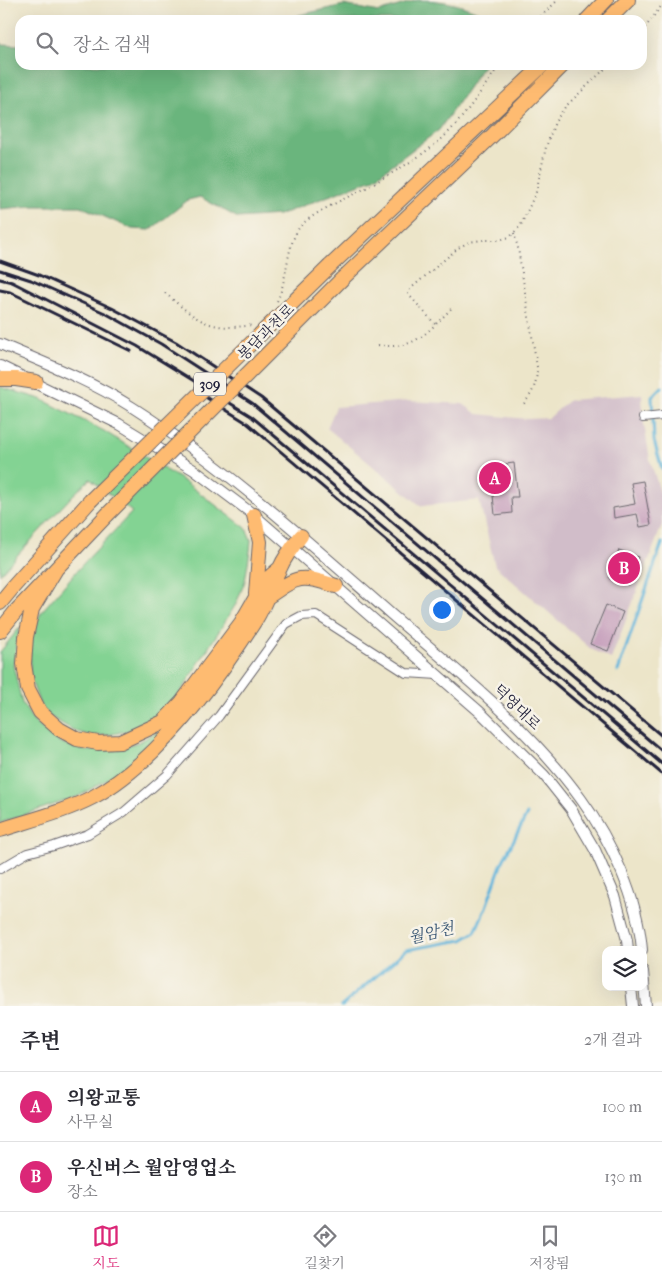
<!DOCTYPE html>
<html lang="ko">
<meta charset="utf-8">
<style>
body{margin:0;font-family:"IM FELL French Canon","Noto Serif KR",serif;background:#f2f2f3;color:#2b2b33}
.controls{position:absolute;right:15px;bottom:15px;display:grid;overflow:hidden;border-radius:10px;box-shadow:0 5px 20px #0002}
.controls button{width:45px;height:45px;display:grid;place-items:center;padding:0;border:0;border-bottom:1px solid #e1e1e2;background:#fff;color:#2b2b33;font:25px sans-serif}
.you{position:absolute;left:441px;top:609px;width:18px;height:18px;margin:-12px;border:4px solid #fff;border-radius:50%;background:#1a73e8;box-shadow:0 0 0 8px #1a73e833}
.badge{display:grid;place-items:center;width:32px;height:32px;border-radius:50%;background:#db2777;color:#fff;font-size:16px;font-weight:700}
.pin{position:absolute;translate:-50% -50%;border:2px solid #fff;box-shadow:0 1px 5px #0006}
.list{margin:0;padding:0;list-style:none}
h2{display:flex;justify-content:space-between;align-items:center;height:65px;margin:0;padding:0 20px;font-size:21px}
h2 small{font-size:16px;font-weight:400;color:#7c7c81}
.list li{display:grid;grid-template-columns:32px 1fr auto;gap:15px;align-items:center;box-sizing:border-box;height:70px;padding:0 20px;border-top:1px solid #e1e1e2}
.list b{display:block;font-size:19px;white-space:nowrap}
.list p{margin:0;font-size:16px;white-space:nowrap;color:#7c7c81}
.list em{font-size:16px;font-style:normal;color:#7c7c81}
.icon{flex:none;width:28px;height:28px;fill:none;stroke:currentColor;stroke-width:2;stroke-linecap:round;stroke-linejoin:round}
.map{position:relative;flex:none;width:662px;height:1006px;overflow:hidden}
.search{position:absolute;background:#fff;box-shadow:0 5px 20px #0002;left:15px;right:15px;top:15px;height:55px;display:flex;align-items:center;gap:12px;box-sizing:border-box;padding:0 18px;border-radius:15px;color:#7c7c81;font-size:19px}
.sheet{height:205px;background:#fff}
nav{display:flex;justify-content:space-around;align-items:center;box-sizing:border-box;height:70px;border-top:1px solid #e1e1e2;background:#fff;font-size:14px;color:#7c7c81}
nav a{display:grid;justify-items:center;gap:2px}
nav .on{color:#db2777}
.map>svg:first-child{display:block}
</style>
<div class="map">
<svg width="662" height="1006" viewBox="0 0 662 1006">
<rect width="100%" height="100%" fill="#f7f3e8"/>
<filter id="ink" filterUnits="userSpaceOnUse"><feTurbulence type="fractalNoise" baseFrequency=".02" numOctaves="2"/><feDisplacementMap in="SourceGraphic" scale="10" xChannelSelector="R" yChannelSelector="G"/><feConvolveMatrix kernelMatrix="1 2 1 2 8 2 1 2 1" color-interpolation-filters="sRGB"/></filter>
<filter id="wash" filterUnits="userSpaceOnUse"><feTurbulence type="fractalNoise" baseFrequency=".0096" numOctaves="4" result="noise"/><feDisplacementMap in="SourceGraphic" scale="20" xChannelSelector="R" yChannelSelector="G"/><feGaussianBlur stdDeviation="1.12" result="paint"/><feColorMatrix in="noise" values="0 0 0 0 0 0 0 0 0 0 0 0 0 0 0 0 0 1.4 0 .05"/><feComposite in="paint" operator="in"/></filter>
<g filter="url(#wash)">
<rect width="100%" height="100%" fill="#ece5c9"/>
<path fill="#d1bdc9" d="M642,394L643,418L650,460L662,498V525L611,659L591,649L495,566L479,500L421,506L327,428L336,407L409,401L463,404L477,414L527,419L549,418L569,400Z"/>
<path fill="#83d393" stroke="#527a67" d="M0,387L41,399L104,431L185,482L246,528L251,540L250,551L245,581L236,604L173,704L158,715L131,730L108,735L91,736L75,731L49,716L40,705L30,677V635L42,611L82,565L132,512L90,479L72,496L0,574Z
M20,627L13,665L22,703L34,722L59,742L87,751L114,749L139,742L169,725L126,768L79,796L0,823V652Z"/>
<path fill="#6ab57d" stroke="#466c5c" d="M417,0C449,0 467,6 495,20H292L299,15L344,5L379,12Z
M0,41L2,44L20,45V65H484L439,130L373,179L279,215L238,218L200,197L188,200L150,230L132,229L80,206H31L0,209Z"/>
<g fill="none" stroke-linecap="round" stroke-linejoin="round">
<path stroke="#5fb4db" stroke-width="3" d="M662,387L652,397L654,441L662,469
M618,671L662,543
M342,1006L406,950L462,940L475,932L486,907L501,865L527,814"/>
</g>
<g id="blocks">
<path fill="#c59dbb" d="M514,463L518,497H511L512,513L495,515L490,466Z
M643,481L651,525L640,527L637,514L614,518L613,508L635,504L631,483Z
M619,550L638,557L628,585L609,578Z
M606,605L623,612L608,651L590,644Z"/>
</g>
</g>
<g filter="url(#ink)">
<use href="#blocks" fill-opacity="0" stroke="#69666d" stroke-width="1"/>
<g fill="none" stroke-linecap="round" stroke-linejoin="round">
<defs>
<path id="minor" d="M643,418L662,416
M0,869L27,853L54,846L88,834L124,812L167,775L219,716L286,624L301,616L316,615L406,673L438,675"/>
<path id="tertiary" d="M0,344C45,363 91,381 132,407C226,467 308,542 392,615C458,672 529,727 581,799C611,840 638,899 642,950
M0,366L119,424L194,470L254,515L480,712L544,775L571,809L595,850L615,896L627,940L628,950
M643,971L646,1006
M631,987L633,1006"/>
<path id="trunk" d="M587,20L606,0
M608,20L628,0
M330,266L543,65
M342,279L494,134L563,65
M0,379H16L36,382
M254,515L260,542L256,594
M56,569L32,609L26,637L24,664L28,689L40,712L59,729L77,739L98,743L120,742L163,722L182,702L205,671L241,623L266,580L280,568
M269,596C299,575 301,575 336,586
M0,603L14,586L90,501
M0,631L17,610L107,515
M0,830C31,820 64,812 93,797C157,763 217,680 256,619C266,603 271,585 280,568C285,556 293,546 301,536"/>
</defs>
<use href="#minor" stroke="#69666d" stroke-width="10"/>
<use href="#tertiary" stroke="#69666d" stroke-width="12"/>
<use href="#trunk" stroke="#69666d" stroke-width="16"/>
<path stroke="#69666d" stroke-width="2" stroke-dasharray="1 4" stroke-linecap="butt" d="M537,20L558,0
M642,32L662,5
M514,233L518,248L537,367C537,384 533,393 522,406
M165,293C197,320 208,332 253,325
M277,301C288,279 286,247 299,228C308,215 348,197 364,189C385,177 409,164 429,149C459,128 478,94 500,65
M435,324L408,294L409,290L458,248L469,242L482,240H499L510,237L521,225L536,192L546,147L555,122L565,107L609,65
M378,345C416,351 428,331 453,307"/>
<use href="#minor" stroke="#fff" stroke-width="8"/>
<use href="#tertiary" stroke="#fff" stroke-width="10"/>
<use href="#trunk" stroke="#febb71" stroke-width="14"/>
<path stroke="#22223b" stroke-width="3" d="M0,261L39,275L112,308L176,342L261,398L662,736
M0,270L31,280L105,313L161,344L252,403L662,751
M0,279L12,282L137,346L251,416L662,764
M0,290L10,292L131,351
M199,393L247,423L662,774"/>
<defs>
<path id="trunk-bridge" d="M90,501L330,266
M107,515L342,279"/>
</defs>
<use href="#trunk-bridge" stroke="#69666d" stroke-width="16" stroke-linecap="butt"/>
<use href="#trunk-bridge" stroke="#febb71" stroke-width="14"/>
</g>
</g>
<g text-anchor="middle" dominant-baseline="central" stroke-width="5" stroke-linejoin="round" paint-order="stroke">
<rect fill="#f7f3e8" stroke="#62616f" stroke-width="1" x="194" y="372.5" width="32" height="23" rx="4"/>
<g font-size="14" font-weight="bold" fill="#22223b">
<text x="210" y="384">309</text>
</g>
<g font-size="15" fill="#22223b" stroke="#f7f3e8">
<text transform="translate(266 332) rotate(-45)">봉담과천로</text>
<text transform="translate(517 707) rotate(44)">덕영대로</text>
</g>
<g font-size="16" font-style="italic" fill="#375573" stroke="#f7f3e8">
<text transform="translate(431 933) rotate(-13)">월암천</text>
</g>
</g>
</svg>
<div class="controls">
<button><svg class="icon" aria-label="layers" viewBox="0 0 24 24"><path d="M12 4l9 5-9 5-9-5zM3 14l9 5 9-5"/></svg></button>
</div>
<div class="you"></div>
<div class="pin badge" style="left:495px;top:478px">A</div>
<div class="pin badge" style="left:624px;top:568px">B</div>
<div class="search"><svg class="icon" aria-label="search" viewBox="0 0 24 24"><circle cx="10" cy="10" r="6"/><path d="M15 15l6 6"/></svg>장소 검색</div>
</div>
<section class="sheet">
<h2>주변<small>2개 결과</small></h2>
<ul class="list">
<li><span class="badge">A</span><div><b>의왕교통</b><p>사무실</p></div><em>100 m</em></li>
<li><span class="badge">B</span><div><b>우신버스 월암영업소</b><p>장소</p></div><em>130 m</em></li>
</ul>
</section>
<nav>
<a class="on"><svg class="icon" aria-label="map" viewBox="0 0 24 24"><path d="M3 6l6-2 6 2 6-2v14l-6 2-6-2-6 2zM9 4v14M15 6v14"/></svg>지도</a>
<a><svg class="icon" aria-label="directions" viewBox="0 0 24 24"><path d="M12 3l9 9-9 9-9-9zM9 14v-3h6M13 9l2 2-2 2"/></svg>길찾기</a>
<a><svg class="icon" aria-label="saved" viewBox="0 0 24 24"><path d="M7 4h10v16l-5-4-5 4z"/></svg>저장됨</a>
</nav>
